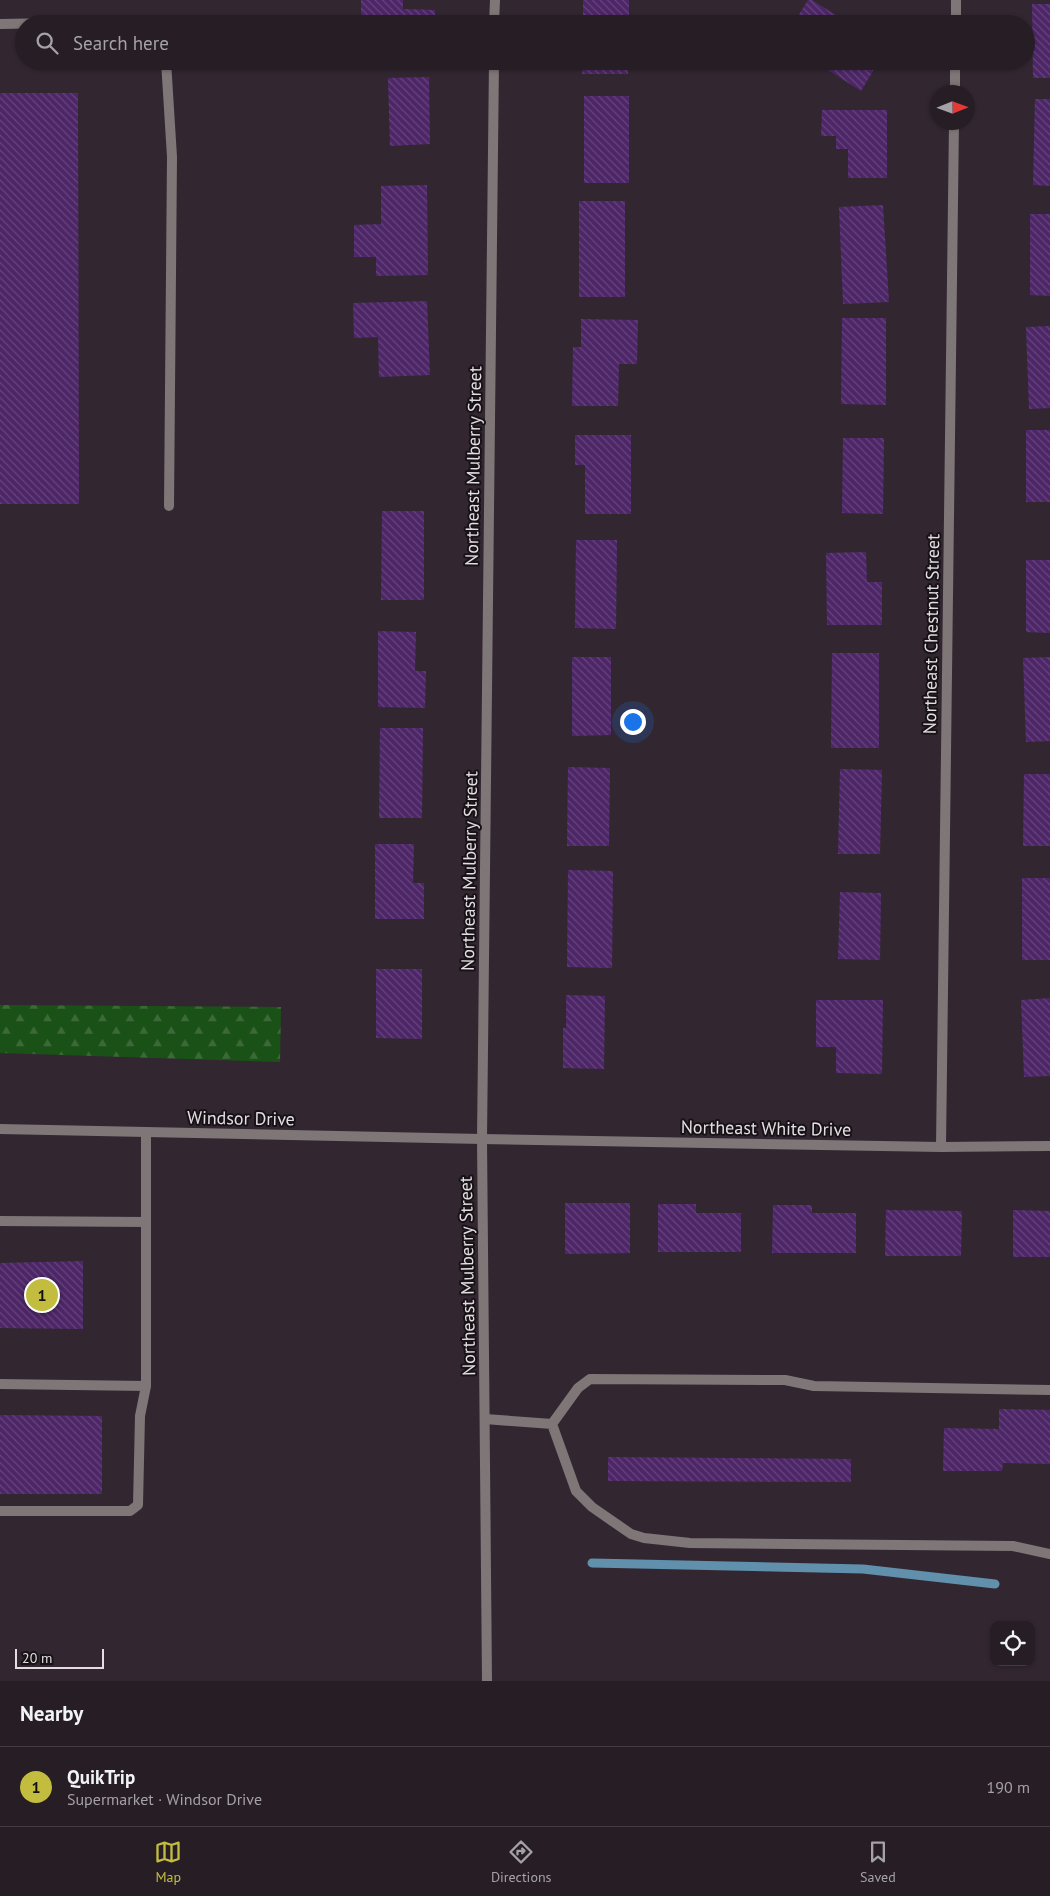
<!DOCTYPE html>
<meta charset="utf-8">
<style>
body{margin:0;font-family:"PT Sans",sans-serif;background:#2e262d;color:#f1f3f6}
.controls{position:absolute;right:15px;bottom:15px;display:grid;overflow:hidden;border-radius:10px;box-shadow:0 1px 4px #0004}
.controls button{width:45px;height:45px;display:grid;place-items:center;padding:0;border:0;border-bottom:1px solid #423b42;background:#261d25;color:#f1f3f6;font:25px sans-serif}
.compass{position:absolute;left:930px;top:85px;width:45px;height:45px;border-radius:50%;background:#261d25;box-shadow:0 1px 4px #0004;rotate:89deg}
.scale{position:absolute;left:15px;bottom:12px;width:89px;box-sizing:border-box;padding-left:5px;border:2px solid #e4dde3;border-top:0;font-size:14px;line-height:18px;white-space:nowrap;color:#e4dde3;-webkit-text-stroke:4px #171216;paint-order:stroke}
.you{position:absolute;left:632px;top:721px;width:18px;height:18px;margin:-12px;border:4px solid #fff;border-radius:50%;background:#1a73e8;box-shadow:0 0 0 8px #1a73e833}
.badge{display:grid;place-items:center;width:32px;height:32px;border-radius:50%;background:#c2bd3f;color:#111;font-size:16px;font-weight:700}
.pin{position:absolute;translate:-50% -50%;border:2px solid #fff;box-shadow:0 1px 5px #0006}
.list{margin:0;padding:0;list-style:none}
h2{display:flex;justify-content:space-between;align-items:center;height:65px;margin:0;padding:0 20px;font-size:21px}
h2 small{font-size:16px;font-weight:400;color:#a4a2a7}
.list li{display:grid;grid-template-columns:32px 1fr auto;gap:15px;align-items:center;box-sizing:border-box;height:80px;padding:0 20px;border-top:1px solid #423b42}
.list b{display:block;font-size:19px;white-space:nowrap}
.list p{margin:0;font-size:16px;white-space:nowrap;color:#a4a2a7}
.list em{font-size:16px;font-style:normal;color:#a4a2a7}
.icon{flex:none;width:28px;height:28px;fill:none;stroke:currentColor;stroke-width:2;stroke-linecap:round;stroke-linejoin:round}
.map{position:relative;flex:none;width:1050px;height:1681px;overflow:hidden}
.search{position:absolute;background:#261d25;box-shadow:0 1px 4px #0004;left:15px;right:15px;top:15px;height:55px;display:flex;align-items:center;gap:12px;box-sizing:border-box;padding:0 18px;border-radius:28px;color:#a4a2a7;font-size:19px}
.sheet{height:145px;background:#261d25}
nav{display:flex;justify-content:space-around;align-items:center;box-sizing:border-box;height:70px;border-top:1px solid #423b42;background:#261d25;font-size:14px;color:#a4a2a7}
nav a{display:grid;justify-items:center;gap:2px}
nav .on{color:#c2bd3f}
.map>svg:first-child{display:block}
</style>
<div class="map">
<svg width="1050" height="1681" viewBox="0 0 1050 1681">
<defs>
<pattern id="forest-firs" width="22" height="20" patternUnits="userSpaceOnUse" patternTransform="scale(1.25)"><rect width="22" height="20" fill="#1a5116"/><path d="M5 1l3.5 6h-7zM16 11l3.5 6h-7z" fill="#3b6a38"/></pattern>
<pattern id="building-back-hatch" width="6" height="6" patternUnits="userSpaceOnUse" patternTransform="scale(1.25)"><rect width="6" height="6" fill="#4d2667"/><path d="M-1 5l2 2M0 0l6 6M5-1l2 2" fill="none" stroke="#66457d"/></pattern>
</defs>
<rect width="100%" height="100%" fill="#322731"/>
<path fill="url(#forest-firs)" d="M0,1005L281,1007L280,1062L0,1053Z"/>
<g fill="none" stroke-linecap="round" stroke-linejoin="round">
<path stroke="#6090ac" stroke-width="9" d="M592,1563L863,1569L995,1584"/>
</g>
<path fill="url(#building-back-hatch)" d="M361,0H403V9L435,10V24H361Z
M583,0H629V24H583Z
M808,0H812L850,24H793Z
M1032,4H1050V78H1033Z
M583,61H629L628,74H582Z
M814,61H879L861,91Z
M429,77L430,144L390,146L388,78Z
M0,93H78L79,504H0Z
M584,96H629V183H584Z
M1035,99H1050V186L1033,185Z
M822,110H887V178H848V149H836V136H821Z
M427,185L428,275L376,276V257H354V225L381,224V186Z
M579,201H625V297H579Z
M883,205L889,302L843,304L839,207Z
M1030,214H1050V296L1030,295Z
M427,301L430,375L379,377L378,337L354,338L353,303Z
M842,318H886V405L841,404Z
M581,319L638,320L637,364H619L618,406H572L573,347H581Z
M1050,326V408L1029,409L1026,327Z
M1026,430H1050V502H1026Z
M575,435H631V514H585V465H575Z
M843,438H884L883,514L842,513Z
M382,511H424V600H381Z
M576,540H617L616,629L575,628Z
M866,552L867,582H882V625H827L826,553Z
M1026,560H1050V633L1026,632Z
M378,631L416,632L415,671H426L425,708L378,707Z
M832,653H879V748H831Z
M572,657H611V735L572,736Z
M1050,657V741L1026,742L1023,658Z
M380,728H423L422,818H379Z
M568,767L610,768L609,846H567Z
M840,769L882,770L880,854H838Z
M1024,774H1050V846H1023Z
M375,844H414L413,883H424V919H375Z
M568,870L613,871L612,968L567,967Z
M1022,878H1050V960H1022Z
M840,892L881,893L880,960L838,959Z
M376,969H422V1039L376,1038Z
M566,995L605,996L604,1069L563,1068V1028H566Z
M1050,998V1076L1024,1077L1021,1000Z
M816,1000H883L882,1074L836,1073V1047H816Z
M565,1203H630V1253L565,1254Z
M658,1204H696V1213H741V1252H658Z
M773,1205H812V1213H856V1253H772Z
M886,1210L962,1211L961,1256H885Z
M1013,1210L1050,1211V1257H1013Z
M83,1261V1329L0,1328V1263Z
M999,1409L1050,1410V1464L1003,1463L1002,1471H943L944,1428L999,1429Z
M0,1415L102,1416V1494H0Z
M608,1457L851,1459V1482L608,1481Z"/>
<g fill="none" stroke-linecap="round" stroke-linejoin="round">
<path stroke="#7f7677" stroke-width="10" d="M0,24L109,22L149,24
M166,61L172,157L169,506
M0,1221L146,1222
M0,1384L146,1386V1133
M485,1419L552,1424
M552,1424L576,1491L592,1507L631,1534L644,1538L690,1543L1013,1546L1050,1554
M552,1424L578,1388L590,1379L785,1380L814,1386L1050,1390
M0,1511H130L138,1505L140,1416L146,1386"/>
<path stroke="#7f7677" stroke-width="10" d="M956,24V0
M955,92V61
M0,1129L482,1139L941,1147L1050,1146
M941,1147L954,122"/>
<path stroke="#7f7677" stroke-width="10" d="M494,24L495,0
M487,1681L482,1139L494,61"/>
</g>
<g text-anchor="middle" dominant-baseline="central" stroke-width="4" stroke-linejoin="round" paint-order="stroke">
<g font-size="18" fill="#e4dde3" stroke="#171216">
<text transform="translate(473 466) rotate(-89)">Northeast Mulberry Street</text>
<text transform="translate(931 634) rotate(-89)">Northeast Chestnut Street</text>
<text transform="translate(469 871) rotate(-89)">Northeast Mulberry Street</text>
<text transform="translate(241 1118) rotate(1)">Windsor Drive</text>
<text transform="translate(766 1128) rotate(1)">Northeast White Drive</text>
<text transform="translate(467 1276) rotate(-91)">Northeast Mulberry Street</text>
</g>
</g>
</svg>
<div class="controls">
<button><svg class="icon" aria-label="locate" viewBox="0 0 24 24"><circle cx="12" cy="12" r="6"/><path d="M12 2v4M12 18v4M2 12h4M18 12h4"/></svg></button>
</div>
<svg class="compass" viewBox="-18 -18 36 36"><path d="M0-13l5 13h-10z" fill="#e53935"/><path d="M0 13l5-13h-10z" fill="#a4a2a7"/></svg>
<div class="scale">20 m</div>
<div class="you"></div>
<div class="pin badge" style="left:42px;top:1295px">1</div>
<div class="search"><svg class="icon" aria-label="search" viewBox="0 0 24 24"><circle cx="10" cy="10" r="6"/><path d="M15 15l6 6"/></svg>Search here</div>
</div>
<section class="sheet">
<h2>Nearby<small></small></h2>
<ul class="list">
<li><span class="badge">1</span><div><b>QuikTrip</b><p>Supermarket · Windsor Drive</p></div><em>190 m</em></li>
</ul>
</section>
<nav>
<a class="on"><svg class="icon" aria-label="map" viewBox="0 0 24 24"><path d="M3 6l6-2 6 2 6-2v14l-6 2-6-2-6 2zM9 4v14M15 6v14"/></svg>Map</a>
<a><svg class="icon" aria-label="directions" viewBox="0 0 24 24"><path d="M12 3l9 9-9 9-9-9zM9 14v-3h6M13 9l2 2-2 2"/></svg>Directions</a>
<a><svg class="icon" aria-label="saved" viewBox="0 0 24 24"><path d="M7 4h10v16l-5-4-5 4z"/></svg>Saved</a>
</nav>
